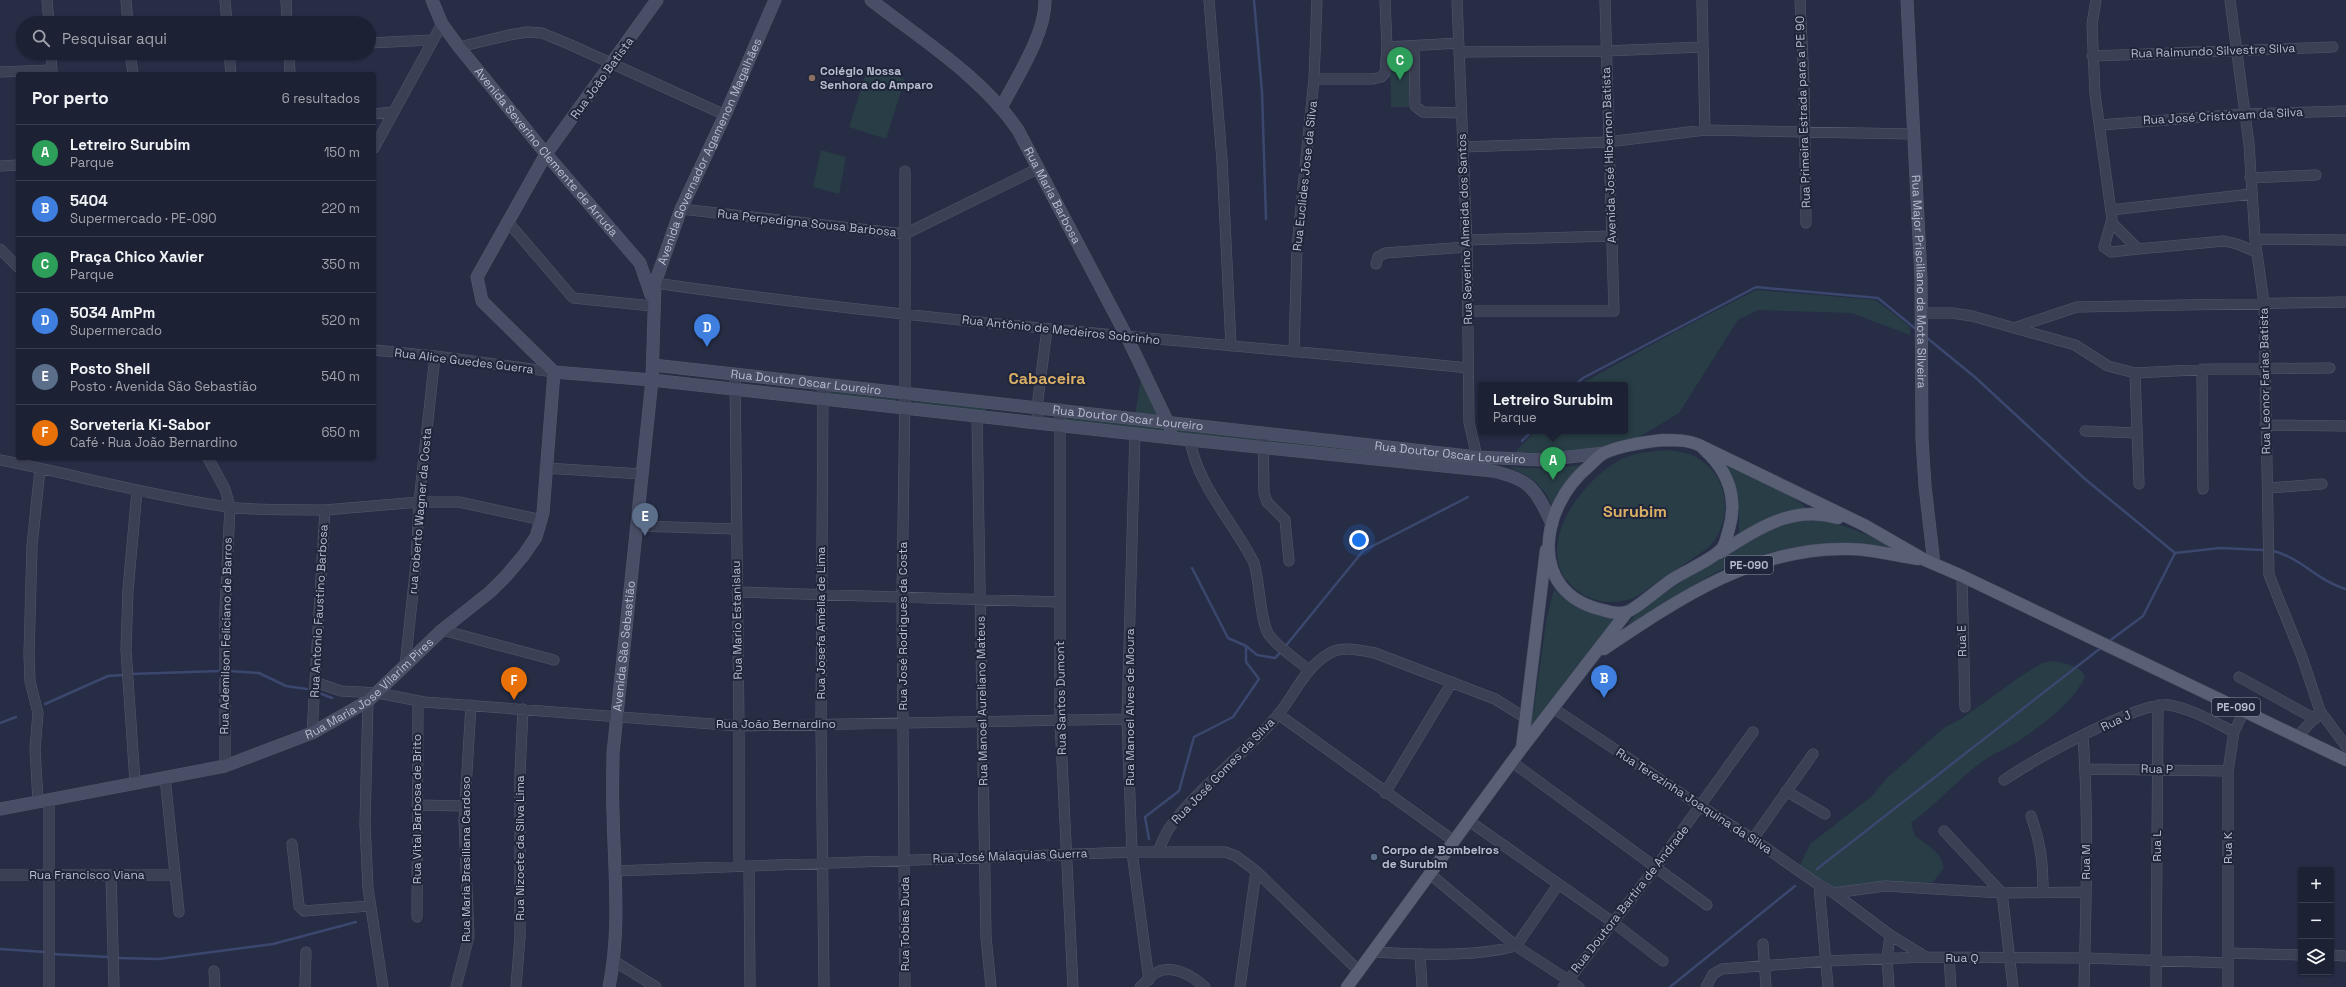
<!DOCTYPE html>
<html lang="pt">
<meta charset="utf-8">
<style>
body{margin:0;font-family:"Space Grotesk",sans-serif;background:#292f40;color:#f1f3f6}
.controls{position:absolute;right:12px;bottom:12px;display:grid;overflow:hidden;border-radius:4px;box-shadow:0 1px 3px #0004}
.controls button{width:36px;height:36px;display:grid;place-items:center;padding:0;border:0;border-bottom:1px solid #3a3f4f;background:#1c2234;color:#f1f3f6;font:20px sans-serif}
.you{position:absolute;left:1359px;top:540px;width:14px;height:14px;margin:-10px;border:3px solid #fff;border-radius:50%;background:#1a73e8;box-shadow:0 0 0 6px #1a73e833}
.badge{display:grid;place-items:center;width:26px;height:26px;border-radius:50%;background:#8ea3fd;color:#fff;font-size:13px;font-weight:700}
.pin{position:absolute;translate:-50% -33px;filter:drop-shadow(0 1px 2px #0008)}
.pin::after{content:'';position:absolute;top:21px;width:14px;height:12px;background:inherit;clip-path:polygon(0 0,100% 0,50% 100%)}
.popup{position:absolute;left:1478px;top:382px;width:150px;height:52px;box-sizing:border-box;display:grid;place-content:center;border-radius:4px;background:#1c2234;filter:drop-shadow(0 1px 3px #0005);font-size:13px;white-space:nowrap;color:#a0a4ac}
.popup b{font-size:15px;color:#f1f3f6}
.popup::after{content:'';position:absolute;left:50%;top:100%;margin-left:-8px;border:8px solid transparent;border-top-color:#1c2234}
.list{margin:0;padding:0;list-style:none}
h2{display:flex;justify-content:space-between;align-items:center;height:52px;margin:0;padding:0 16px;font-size:17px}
h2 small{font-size:13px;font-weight:400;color:#a0a4ac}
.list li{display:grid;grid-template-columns:26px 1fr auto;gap:12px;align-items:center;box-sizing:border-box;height:56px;padding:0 16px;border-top:1px solid #3a3f4f}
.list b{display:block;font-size:15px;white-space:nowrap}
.list p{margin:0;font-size:13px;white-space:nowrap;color:#a0a4ac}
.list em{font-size:13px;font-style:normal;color:#a0a4ac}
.icon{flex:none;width:22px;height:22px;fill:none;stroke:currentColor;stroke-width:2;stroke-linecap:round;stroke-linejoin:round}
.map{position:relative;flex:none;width:2346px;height:987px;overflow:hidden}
.search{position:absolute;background:#1c2234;box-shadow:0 1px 3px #0004;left:16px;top:16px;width:360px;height:44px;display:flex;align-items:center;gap:10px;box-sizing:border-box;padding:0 14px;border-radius:22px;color:#a0a4ac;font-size:15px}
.panel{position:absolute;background:#1c2234;box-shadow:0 1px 3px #0004;left:16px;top:72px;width:360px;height:388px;border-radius:4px}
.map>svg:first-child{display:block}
</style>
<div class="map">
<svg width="2346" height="987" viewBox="0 0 2346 987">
<rect width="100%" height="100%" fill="#262d45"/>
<path fill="#283d46" d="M1390,53H1409V107H1391Z
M868,67L905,79L886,139L849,127Z
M821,150L846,157L839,194L813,187Z
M1756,290L1876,300L1910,327V335L1851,313L1758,310L1738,320L1679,413L1628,444L1604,451L1511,457L1535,431H1625V385H1579L1673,333Z
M1141,379L1161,418L1135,416Z
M828,391L896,399L895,402L828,395Z
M914,401L986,408V412L914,405Z
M1060,416L1497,463V467L1059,421Z
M1669,450C1678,451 1688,453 1696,457C1730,476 1734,520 1709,547C1689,561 1669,575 1649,588C1643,592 1637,597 1631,599C1613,604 1596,603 1581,593C1524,556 1581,478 1624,458C1638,452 1655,451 1669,450Z
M1723,463C1738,470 1801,498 1806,509L1774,515L1739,533V498L1733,478Z
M1582,465L1553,509C1545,486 1530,475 1508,467L1549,468Z
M1796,520C1839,520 1855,529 1893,548C1833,538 1770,546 1715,573C1685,588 1659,611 1629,624C1630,609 1737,548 1755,537L1770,529Z
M1554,589C1573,609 1591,617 1619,617L1533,726L1530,724L1534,709L1546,622Z
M2054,661C2065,664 2080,665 2085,677C2073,703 2041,726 2017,742C2006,749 1994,753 1983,761C1957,780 1937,804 1911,823L1915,836C1929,846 1940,851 1944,868L1933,882C1910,886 1851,892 1830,887C1818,884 1808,873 1800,865L1810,844L1872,796L1886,779L1945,727L1961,719L2021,676L2042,663Z"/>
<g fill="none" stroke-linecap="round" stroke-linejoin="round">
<path stroke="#3b476e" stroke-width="2.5" d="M1254,0L1262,92L1266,219
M1926,337L1976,378L2085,479L2175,553
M1575,385L1583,378L1756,287L1878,298L1917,330
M1522,441L1532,431
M2273,551C2300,557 2319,582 2346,589
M1192,568L1228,638L1246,646
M2108,642L2143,616L2175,553L2220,548L2263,550
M1284,648L1363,551L1468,497
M228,671L259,673L286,686L307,689
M131,674L220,671
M317,692L332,698
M45,704L108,676L124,675
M0,723L16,717
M1149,839L1145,817L1179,791L1194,737L1233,717L1259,679L1246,662V646L1257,655L1275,658L1281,652
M1817,869L2102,647
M0,949L45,952
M52,954L108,957
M117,958L159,959L273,944L356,922
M1670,987L1795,886"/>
<defs>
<path id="street" d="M47,0L49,23
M126,0L128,23
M225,0L227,23
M286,0L287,23
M1209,0L1222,160L1231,346
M1457,0L1467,247L1469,422L1477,457
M1702,0L1705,130
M1800,0L1804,83L1806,223
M2096,0L2092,24L2095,94L2112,219L2104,247L2111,252L2138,249
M2230,0L2249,144L2255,239L2264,303L2269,575L2302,657L2320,711L2346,746
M369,43L432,40
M1414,46L1415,106L1423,112L1461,113
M459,47L509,35L527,32L542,33L571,45L725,115
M1387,47L1459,43
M1459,52L1606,51L1702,47
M51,53L52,74
M130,53L133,74
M229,53L231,74
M289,53L290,74
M2092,56L2333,47
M0,72L52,70
M1314,79H1373L1381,77L1385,73L1387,47L1385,0
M374,114L393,112
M2100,125L2245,114L2346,111
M1463,147L1608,142L1705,130L1914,134
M374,148L442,24
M0,166L18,165
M2250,178L2316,175
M681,209L905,234L1039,168
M2111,210L2251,194
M508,222L573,298L653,306
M2112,223L2138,249L2224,241L2237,244L2256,252
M2255,239L2345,240
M1466,240L1612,236
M0,249L18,267
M1376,264L1378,257L1385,253L1467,247
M655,283C925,322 1197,341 1468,368
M1468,311H1614L1605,0
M1922,313H1952L1972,316L2075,345L2108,366L2135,373L2213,369L2330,368
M2014,328L2077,307L2346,302
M374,350L435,356L554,372
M1294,352L1297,247L1314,79L1317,0
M2202,369L2203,489
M2135,373L2139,484
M735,374L739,726V866
M823,384L821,724L824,987
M1060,409V720L1073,987
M977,416L986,937L991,987
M1038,422L1037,407L1047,329
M2265,425L2346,426
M2085,431L2137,433
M1263,432L1264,493L1267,502L1285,520L1289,561
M1135,433L1127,719L1132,852L1149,980
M1190,440C1198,487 1233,521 1254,563C1260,582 1260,622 1269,635C1279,648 1296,659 1309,670
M208,458L225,489L230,507L225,610V766
M0,460C76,475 152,496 228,507C260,511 293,509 325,510L312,733
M545,468L642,474
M2268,488L2322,484
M325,510L419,502H459L542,520
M637,526L736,529
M1962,576L1965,707
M737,592L1060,602
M442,630L554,660
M405,666L416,564L419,502L435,356
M2239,677L2315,719
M315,682L341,691L378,693L424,702L739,726L1127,719
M368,701L365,824L368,888L383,987
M1553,708L1700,806L1753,839L1819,885L1834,893L1890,935L1926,957
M1278,714L1454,841
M2299,735L2319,713
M2083,737C2089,820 2086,904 2084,987
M1512,762L1707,905
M2086,769L2228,771
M165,777L179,912
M2004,780C2032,761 2138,701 2169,705C2192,709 2214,722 2234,732
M135,782L126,650L128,590L137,491
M1786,791L1825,814
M1385,793L1452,682
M49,799V987
M38,801L35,749L38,713L30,681L29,654L32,546L40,469
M417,805L464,806
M2031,816C2041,844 2043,863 2043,892
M1469,821L1614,923L1663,961
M1944,831L2002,893L2013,987
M1753,839L1813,754
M292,844L299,906L304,911L369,906
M1158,851C1162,843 1165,834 1170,827C1198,787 1246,754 1278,715C1295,694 1305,667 1330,653C1344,646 1360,650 1375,653L1495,699L1524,717
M749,866L750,987
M615,871L1132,852H1225L1236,856L1256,871L1359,971
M1430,874L1516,946L1579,987
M0,875H175
M111,875L114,987
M1819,885L1828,987
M1834,893L1885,886L2002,893L2086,892
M417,917L418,701
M1763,944L1766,987
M1374,952C1420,954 1471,958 1516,946L1558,885
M2228,953L2301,955
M1420,954L1422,987
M2331,955L2346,956
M1949,958L1951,987
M614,961L656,987
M214,971L215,987
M305,987L306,952
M456,987L469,936L464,821L471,705
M516,987L520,937V774L523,709
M905,987L902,597L905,393V171
M1140,987C1145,983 1149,978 1154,974C1171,963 1191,975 1205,987
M1240,987L1256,871
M1563,987L1656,867L1753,732
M1706,987L1713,974L1722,969L1827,961L1926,957L2085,958L2228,963
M1889,987L1887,958L1890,935
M2156,987L2158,705
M2228,987V771L2234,732L2244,711"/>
<g id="secondary">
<path id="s1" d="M432,0L442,24L459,47L546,154L640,263L651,295"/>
<path d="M657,0L546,154L477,277L482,301L554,372L652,380L1190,440L1492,471C1531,479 1536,490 1552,524"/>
<path id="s2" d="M871,0C921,39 982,77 1018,130L1127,337L1171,429"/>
<path id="s3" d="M1907,0L1921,278L1922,439L1925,486L1934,564"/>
<path d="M1002,106C1017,77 1046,33 1045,0"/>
<path id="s4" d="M653,365L1477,457L1542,460L1604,453"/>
<path id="s5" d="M0,809L225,766L312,733L368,701L442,630L490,592L506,576L523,556L536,537L543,513L554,372"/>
<path id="s6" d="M609,987C621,929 614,869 613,811C612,791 613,772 613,753L652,380L655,283L681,209L725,115L775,0"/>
</g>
<path id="primary" d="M1663,440C1675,440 1688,440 1699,445C1703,447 1706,452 1710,455C1730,476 1737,501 1729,529C1727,535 1726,542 1723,547C1716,558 1685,571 1673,579C1663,585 1634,611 1626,612C1619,614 1609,612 1603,610C1526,593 1540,507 1588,467C1593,462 1599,456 1604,453C1622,445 1644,442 1663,440Z
M1699,445L1864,525L1925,560L1962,576L2346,760
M1719,553C1757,530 1791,504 1838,518
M1604,649C1677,600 1756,546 1849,549C1872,549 1896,556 1918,559
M1522,748L1546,550
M1347,987L1522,748L1627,612"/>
</defs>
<use href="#street" stroke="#53586c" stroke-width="11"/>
<use href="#secondary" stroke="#53586c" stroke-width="13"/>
<use href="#primary" stroke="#44495e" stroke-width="13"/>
<use href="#street" stroke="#3b4054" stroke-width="10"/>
<use href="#secondary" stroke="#494e67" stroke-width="12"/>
<use href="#primary" stroke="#595f74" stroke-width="12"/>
</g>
<circle fill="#8d6e63" stroke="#1f253a" stroke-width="1.5" cx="812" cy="78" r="4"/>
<circle fill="#5c6f8a" stroke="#1f253a" stroke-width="1.5" cx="1374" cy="857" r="4"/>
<g text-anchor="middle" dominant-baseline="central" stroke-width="4" stroke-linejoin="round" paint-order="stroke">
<g fill="#1f253a" stroke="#8a8fa2" stroke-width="1">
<rect x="1725" y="556" width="48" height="18" rx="3"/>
<rect x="2212" y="698" width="48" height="18" rx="3"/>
</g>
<g font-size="11" font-weight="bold" fill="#b8bcce">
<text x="1749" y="565">PE-090</text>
<text x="2236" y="707">PE-090</text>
</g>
<g font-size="12" fill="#b8bcce" stroke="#1f253a">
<text transform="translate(2213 51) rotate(-2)">Rua Raimundo Silvestre Silva</text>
<text transform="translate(602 78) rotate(-54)">Rua João Batista</text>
<text transform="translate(1803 112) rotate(-92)">Rua Primeira Estrada para a PE 90</text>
<text transform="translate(2223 116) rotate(-3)">Rua José Cristóvam da Silva</text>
<text stroke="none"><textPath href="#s1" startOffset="191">Avenida Severino Clemente de Arruda</textPath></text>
<text stroke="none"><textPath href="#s6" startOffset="849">Avenida Governador Agamenon Magalhães</textPath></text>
<text transform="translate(1609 155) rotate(-92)">Avenida José Hibernon Batista</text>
<text transform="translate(1305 176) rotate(-84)">Rua Euclides Jose da Silva</text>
<text stroke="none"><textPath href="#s2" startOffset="271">Rua Maria Barbosa</textPath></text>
<text transform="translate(807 223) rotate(6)">Rua Perpedigna Sousa Barbosa</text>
<text transform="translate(1465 229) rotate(-92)">Rua Severino Almeida dos Santos</text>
<text stroke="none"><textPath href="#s3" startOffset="282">Rua Major Prisciliano da Mota Silveira</textPath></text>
<text transform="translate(1061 330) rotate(6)">Rua Antônio de Medeiros Sobrinho</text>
<text transform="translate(464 361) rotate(7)">Rua Alice Guedes Guerra</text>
<text transform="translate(2265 381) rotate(-91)">Rua Leonor Farias Batista</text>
<text stroke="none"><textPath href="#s4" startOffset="154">Rua Doutor Oscar Loureiro</textPath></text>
<text stroke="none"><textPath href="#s4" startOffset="478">Rua Doutor Oscar Loureiro</textPath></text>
<text stroke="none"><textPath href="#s4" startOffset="802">Rua Doutor Oscar Loureiro</textPath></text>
<text transform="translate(420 511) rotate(-85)">rua roberto Wagner da Costa</text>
<text transform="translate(319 611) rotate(-87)">Rua Antonio Faustino Barbosa</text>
<text transform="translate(737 620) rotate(-91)">Rua Mario Estanislau</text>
<text transform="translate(821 623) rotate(-90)">Rua Josefa Amélia de Lima</text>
<text transform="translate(903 626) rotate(-90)">Rua José Rodrigues da Costa</text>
<text transform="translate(226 636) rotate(-89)">Rua Ademilson Feliciano de Barros</text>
<text transform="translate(1962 641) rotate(-92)">Rua E</text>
<text stroke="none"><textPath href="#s6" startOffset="342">Avenida São Sebastião</textPath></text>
<text stroke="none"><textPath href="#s5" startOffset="395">Rua Maria Jose Vilarim Pires</textPath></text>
<text transform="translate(1061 698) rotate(-91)">Rua Santos Dumont</text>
<text transform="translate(982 701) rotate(-91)">Rua Manoel Aureliano Mateus</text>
<text transform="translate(1130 707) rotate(-90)">Rua Manoel Alves de Moura</text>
<text transform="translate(2116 721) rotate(-26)">Rua J</text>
<text x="776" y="724">Rua João Bernardino</text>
<text transform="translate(2157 769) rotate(1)">Rua P</text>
<text transform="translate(1223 771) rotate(-46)">Rua José Gomes da Silva</text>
<text transform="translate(1694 801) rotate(33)">Rua Terezinha Joaquina da Silva</text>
<text transform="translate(417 809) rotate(-90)">Rua Vital Barbosa de Brito</text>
<text transform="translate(2157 846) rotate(-90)">Rua L</text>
<text transform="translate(520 848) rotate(-90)">Rua Nizoete da Silva Lima</text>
<text transform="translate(2228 848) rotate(-90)">Rua K</text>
<text transform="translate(1010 856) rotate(-2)">Rua José Malaquias Guerra</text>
<text transform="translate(466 859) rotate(-90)">Rua Maria Brasiliana Cardoso</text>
<text transform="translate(2086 862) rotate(-90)">Rua M</text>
<text x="87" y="875">Rua Francisco Viana</text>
<text transform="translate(1630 899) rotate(-52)">Rua Doutora Bartira de Andrade</text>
<text transform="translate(905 924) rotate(-90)">Rua Tobias Duda</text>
<text x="1962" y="958">Rua Q</text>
</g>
<g font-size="12" font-weight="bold" fill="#b8bcce" stroke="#1f253a" text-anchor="start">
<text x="820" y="71">Colégio Nossa<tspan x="820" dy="14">Senhora do Amparo</tspan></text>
<text x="1382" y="850">Corpo de Bombeiros<tspan x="1382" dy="14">de Surubim</tspan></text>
</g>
<g font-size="16" font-weight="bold" fill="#dbb066" stroke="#1f253a">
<text x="1047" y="378">Cabaceira</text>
<text x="1635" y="511">Surubim</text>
</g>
</g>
</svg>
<div class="controls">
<button>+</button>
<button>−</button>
<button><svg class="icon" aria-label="layers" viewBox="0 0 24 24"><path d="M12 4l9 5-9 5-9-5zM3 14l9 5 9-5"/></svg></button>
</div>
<div class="you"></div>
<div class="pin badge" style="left:1553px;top:480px;background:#2e9e5b">A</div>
<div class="popup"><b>Letreiro Surubim</b>Parque</div>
<div class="pin badge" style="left:1604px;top:698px;background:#3f7fe0">B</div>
<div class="pin badge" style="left:1400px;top:80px;background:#2e9e5b">C</div>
<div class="pin badge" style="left:707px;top:347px;background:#3f7fe0">D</div>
<div class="pin badge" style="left:645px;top:536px;background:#5c6f8a">E</div>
<div class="pin badge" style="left:514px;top:700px;background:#e8710a">F</div>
<div class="search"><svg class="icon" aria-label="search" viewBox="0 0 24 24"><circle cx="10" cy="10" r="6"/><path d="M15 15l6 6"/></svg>Pesquisar aqui</div>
<section class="panel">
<h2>Por perto<small>6 resultados</small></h2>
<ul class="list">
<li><span class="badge" style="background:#2e9e5b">A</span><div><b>Letreiro Surubim</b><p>Parque</p></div><em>150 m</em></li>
<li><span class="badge" style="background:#3f7fe0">B</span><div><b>5404</b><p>Supermercado · PE-090</p></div><em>220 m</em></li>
<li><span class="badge" style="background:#2e9e5b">C</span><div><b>Praça Chico Xavier</b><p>Parque</p></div><em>350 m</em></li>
<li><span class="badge" style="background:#3f7fe0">D</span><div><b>5034 AmPm</b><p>Supermercado</p></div><em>520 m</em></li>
<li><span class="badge" style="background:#5c6f8a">E</span><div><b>Posto Shell</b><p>Posto · Avenida São Sebastião</p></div><em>540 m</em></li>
<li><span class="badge" style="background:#e8710a">F</span><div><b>Sorveteria Ki-Sabor</b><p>Café · Rua João Bernardino</p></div><em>650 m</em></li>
</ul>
</section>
</div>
